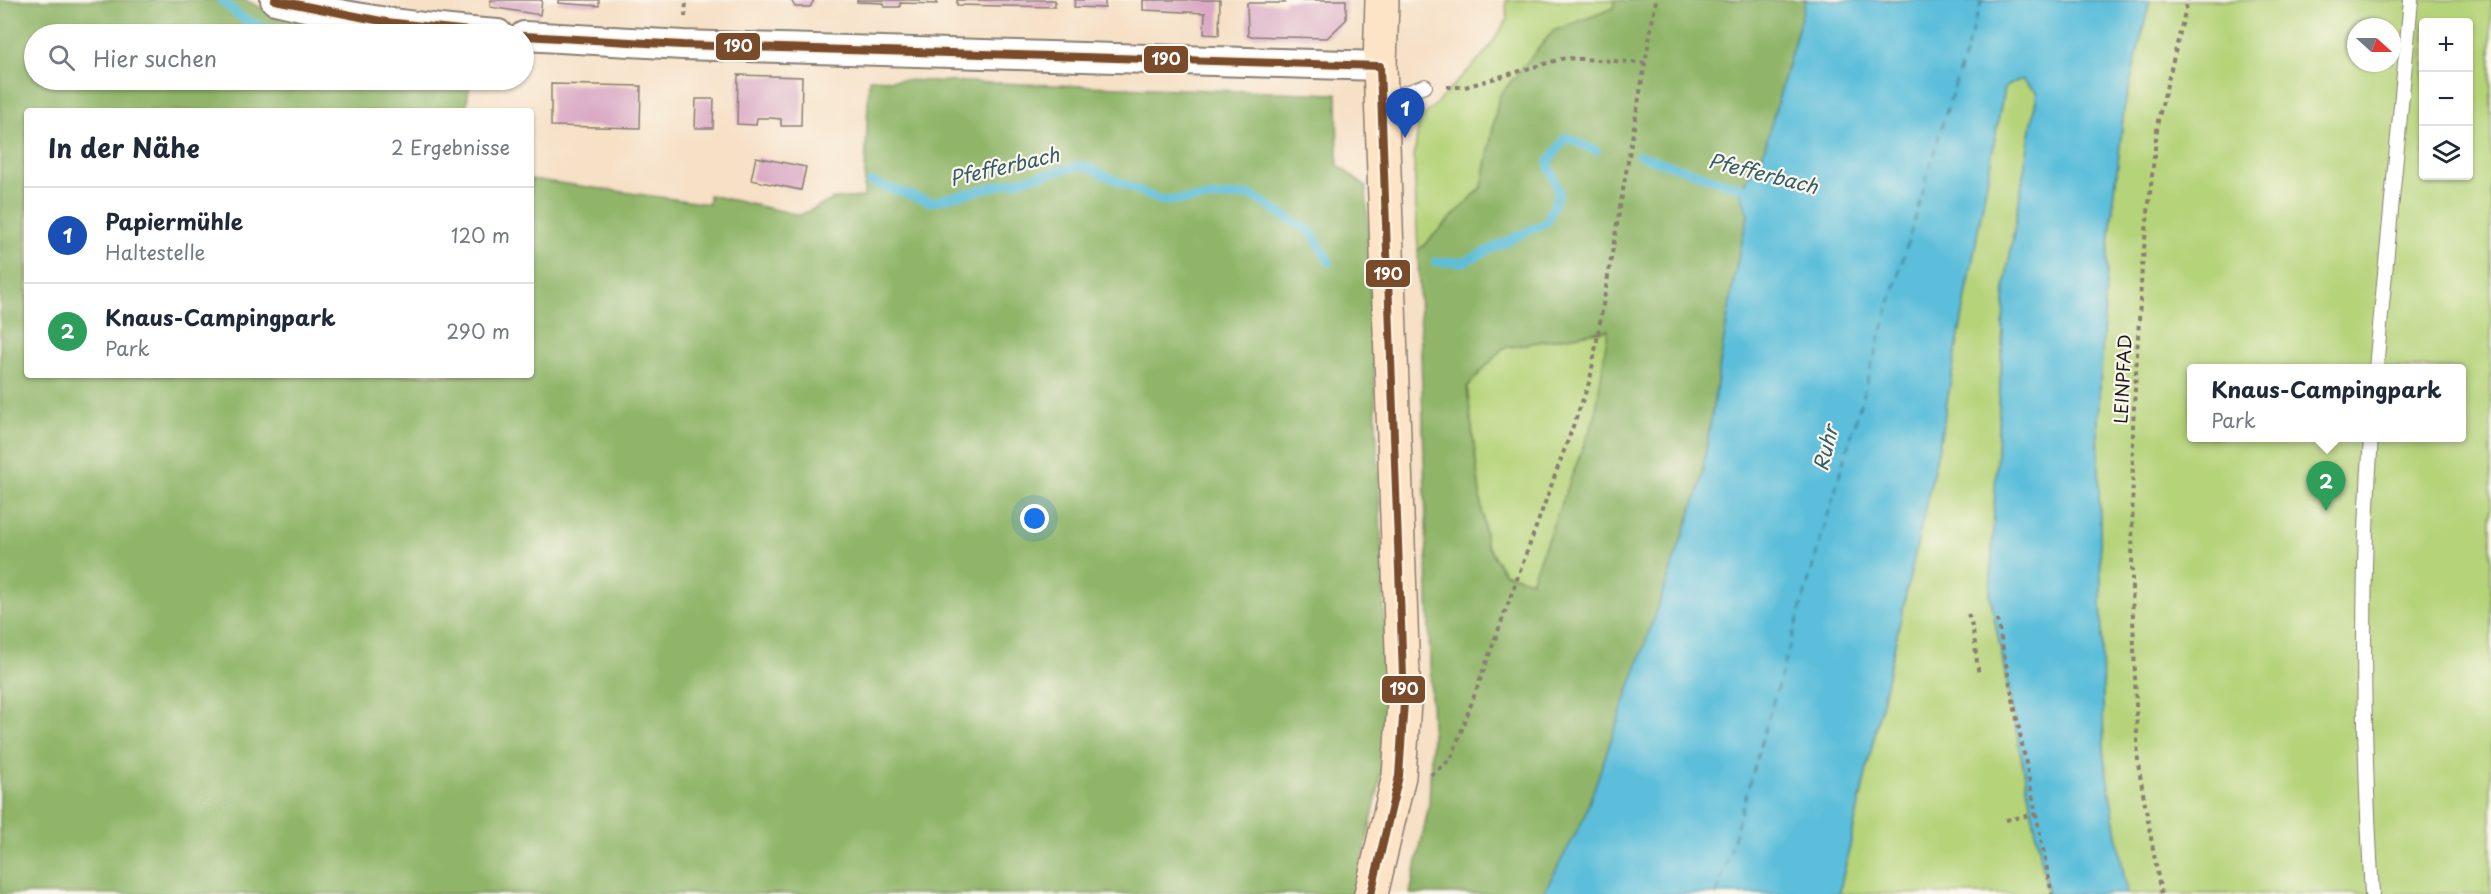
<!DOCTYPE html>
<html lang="de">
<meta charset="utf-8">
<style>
body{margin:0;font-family:"Playpen Sans",sans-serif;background:#f6f6f7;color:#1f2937}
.controls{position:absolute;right:18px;top:18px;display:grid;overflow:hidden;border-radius:6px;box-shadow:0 2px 4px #0004}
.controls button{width:54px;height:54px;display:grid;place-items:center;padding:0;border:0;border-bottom:2px solid #e0e1e3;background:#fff;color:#1f2937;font:30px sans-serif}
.compass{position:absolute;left:2347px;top:18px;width:54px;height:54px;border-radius:50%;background:#fff;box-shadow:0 2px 4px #0004;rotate:111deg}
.you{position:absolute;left:1035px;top:519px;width:21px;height:21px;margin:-15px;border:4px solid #fff;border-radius:50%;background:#1a73e8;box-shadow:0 0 0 9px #1a73e833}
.badge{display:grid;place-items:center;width:39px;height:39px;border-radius:50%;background:#7c3aed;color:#fff;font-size:20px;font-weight:700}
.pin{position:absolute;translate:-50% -50px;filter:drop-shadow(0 2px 3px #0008)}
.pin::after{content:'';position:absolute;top:32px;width:21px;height:18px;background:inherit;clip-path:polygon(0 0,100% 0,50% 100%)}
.popup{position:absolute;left:2187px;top:364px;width:279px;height:78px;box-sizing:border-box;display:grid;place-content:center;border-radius:6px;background:#fff;filter:drop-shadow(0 2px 4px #0005);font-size:20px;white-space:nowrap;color:#747a83}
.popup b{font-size:22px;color:#1f2937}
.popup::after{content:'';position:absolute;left:50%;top:100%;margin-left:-12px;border:12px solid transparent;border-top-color:#fff}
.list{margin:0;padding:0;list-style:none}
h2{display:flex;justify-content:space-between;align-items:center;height:78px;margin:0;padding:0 24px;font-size:26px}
h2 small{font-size:20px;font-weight:400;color:#747a83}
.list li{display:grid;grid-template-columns:39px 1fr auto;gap:18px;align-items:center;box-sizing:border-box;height:96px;padding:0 24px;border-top:2px solid #e0e1e3}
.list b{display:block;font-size:22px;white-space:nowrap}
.list p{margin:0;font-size:20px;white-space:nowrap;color:#747a83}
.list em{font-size:20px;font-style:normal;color:#747a83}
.icon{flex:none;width:33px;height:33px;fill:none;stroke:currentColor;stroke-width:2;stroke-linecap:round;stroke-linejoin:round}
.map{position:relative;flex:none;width:2491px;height:894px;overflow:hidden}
.search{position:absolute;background:#fff;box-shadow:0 2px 4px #0004;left:24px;top:24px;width:510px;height:66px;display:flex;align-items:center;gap:15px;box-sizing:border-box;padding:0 21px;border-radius:33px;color:#747a83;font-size:22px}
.panel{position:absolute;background:#fff;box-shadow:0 2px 4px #0004;left:24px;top:108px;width:510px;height:270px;border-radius:6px}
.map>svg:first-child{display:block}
</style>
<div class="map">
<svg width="2491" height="894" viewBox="0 0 2491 894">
<rect width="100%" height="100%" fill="#fbf7ec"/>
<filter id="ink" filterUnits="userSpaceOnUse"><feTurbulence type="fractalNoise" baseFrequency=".0167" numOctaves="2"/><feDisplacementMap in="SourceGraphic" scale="12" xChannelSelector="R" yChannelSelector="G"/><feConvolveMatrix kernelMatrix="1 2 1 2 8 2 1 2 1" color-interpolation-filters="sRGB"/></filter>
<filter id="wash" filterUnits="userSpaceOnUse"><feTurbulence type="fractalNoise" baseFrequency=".008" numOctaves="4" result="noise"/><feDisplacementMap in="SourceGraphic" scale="24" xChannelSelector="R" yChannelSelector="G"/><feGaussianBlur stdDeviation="1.35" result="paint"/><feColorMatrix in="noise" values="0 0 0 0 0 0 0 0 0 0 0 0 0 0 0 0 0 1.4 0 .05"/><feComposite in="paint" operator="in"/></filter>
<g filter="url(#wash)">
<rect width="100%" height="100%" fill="#f6e0c6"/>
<path fill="#b5d379" stroke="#68784a" stroke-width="1.5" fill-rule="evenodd" d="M1506,0H1614V8L1553,32L1499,96L1482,187L1418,251L1414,158L1419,121L1487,51L1507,20Z
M2150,0H2491V894H2127L2104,758L2098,420L2108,253L2124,109ZM2424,22H2468V176H2424ZM2356,27H2392V63H2356ZM2191,368H2461V438H2191Z
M2021,79L2037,93L2005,285L1990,595L2048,894H1839L1938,451L2004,88Z
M1609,330L1595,417L1531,582L1504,573L1486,544L1467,387L1503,348Z"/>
<path fill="#90b569" stroke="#566842" stroke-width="1.5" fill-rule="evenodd" d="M0,0H245L267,11L359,34H34V80H470L466,111H27V375H531V179L709,204V195L800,215L834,199L864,197L869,79L1337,94L1338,165L1366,187L1388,696L1380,781L1355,894H0Z
M1614,0H1806L1762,158L1740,189L1748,215L1734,278L1700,487L1583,821L1543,894H1410L1429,805L1432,731L1418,251L1482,187L1499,96L1553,31L1614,8ZM1608,330L1595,417L1531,581L1504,573L1486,544L1467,387L1503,348Z"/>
<path fill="#5bbeda" stroke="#3c6d7b" stroke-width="1.5" d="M1806,0H2150L2124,109L2108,253L2098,420L2104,758L2127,894H2048L1990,595L2005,285L2037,93L2021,79L2004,88L1938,451L1839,894H1543L1583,820L1700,487L1734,278L1748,215L1740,189L1762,158Z"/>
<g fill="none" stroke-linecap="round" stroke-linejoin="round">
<path stroke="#5bbeda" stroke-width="9" d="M221,0L242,18L257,25L294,34
M1639,155L1751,191
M871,182L931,202L1082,165L1162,201L1251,195L1312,233L1329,262
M1435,262H1464L1547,222L1559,192L1548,163L1566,137L1596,151"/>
<path stroke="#355d68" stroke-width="1.5" stroke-dasharray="8 6" stroke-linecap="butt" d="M1717,894L1943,122L1982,0"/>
</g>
<g id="blocks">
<path fill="#daaac5" d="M491,0H542L540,15L490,7Z
M558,0H599V6L558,3Z
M791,0H814L810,7H795Z
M857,0H937V4L900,3V7H884V3L857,2Z
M957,0H1055V7L957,5Z
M1075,0H1105V8L1074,7Z
M1143,0H1220L1219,35L1204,34L1205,13L1143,10Z
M1285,0H1346V20L1327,38L1248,36L1247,3H1285Z
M738,75L802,77L801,126H781V119L770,118H757L756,125L737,124Z
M551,84L641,86L640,128L551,126Z
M696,99H714L713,128H695Z
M756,157L806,167L801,190L751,180Z"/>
</g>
</g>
<g filter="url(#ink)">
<use href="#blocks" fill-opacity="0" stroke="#897e71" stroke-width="1.5"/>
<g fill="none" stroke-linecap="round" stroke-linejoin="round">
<defs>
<path id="lane" d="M1382,101L1425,86
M2376,368L2411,0
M2371,438C2360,589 2363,742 2372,894"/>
<path id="street" d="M275,0C348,18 423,29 498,34
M524,36L683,45L1380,66"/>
<path id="secondary" d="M1371,894L1399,776L1404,702L1380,66L1382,0"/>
</defs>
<use href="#lane" stroke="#897e71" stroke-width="16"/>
<use href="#street" stroke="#897e71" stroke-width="32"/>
<use href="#secondary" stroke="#897e71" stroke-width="36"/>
<path stroke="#897e71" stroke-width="4" stroke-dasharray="4.5 4.5" stroke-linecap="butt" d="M685,17L686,0
M1447,87H1465L1565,58L1646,63
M1968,614C1976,634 1975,654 1979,675
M1997,619L2052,894
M1431,775L1451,759L1590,380L1656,0
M2006,820L2036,814
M2161,894L2138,764L2132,589L2133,424L2142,267L2158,121L2188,0"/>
<use href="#lane" stroke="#fff" stroke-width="14"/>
<use href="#street" stroke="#fff" stroke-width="28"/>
<use href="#secondary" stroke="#fee4c6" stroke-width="33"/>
<defs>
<path id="bus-1" d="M275,0L386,22L498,34
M524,36L683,45L1380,66
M1371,894L1399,776L1404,702L1380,66"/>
</defs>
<use href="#bus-1" stroke="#fbf7ec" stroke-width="12"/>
<use href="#bus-1" stroke="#7a4b2a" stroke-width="8"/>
</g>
</g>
<g text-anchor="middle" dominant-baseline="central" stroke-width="4.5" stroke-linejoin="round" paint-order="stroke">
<g font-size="18" fill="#1c1c1c" stroke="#fbf7ec">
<text transform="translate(2122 379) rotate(-87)">LEINPFAD</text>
</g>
<g font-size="20" font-style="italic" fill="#355d68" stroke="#fbf7ec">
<text transform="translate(1004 166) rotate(-13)">Pfefferbach</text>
<text transform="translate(1763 173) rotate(14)">Pfefferbach</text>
<text transform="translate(1825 448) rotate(-76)">Ruhr</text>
</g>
</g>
<g stroke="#fbf7ec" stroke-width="2">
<rect x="715" y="32" width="46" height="29" rx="6" fill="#7a4b2a"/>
<rect x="1143" y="45" width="46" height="29" rx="6" fill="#7a4b2a"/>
<rect x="1365" y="259" width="46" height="29" rx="6" fill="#7a4b2a"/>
<rect x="1381" y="675" width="45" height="29" rx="6" fill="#7a4b2a"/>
</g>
<g font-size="16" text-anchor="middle" font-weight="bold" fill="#fff">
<text x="738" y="52">190</text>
<text x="1166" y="65">190</text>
<text x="1388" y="280">190</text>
<text x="1404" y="695">190</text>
</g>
</svg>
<div class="controls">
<button>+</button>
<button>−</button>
<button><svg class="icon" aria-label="layers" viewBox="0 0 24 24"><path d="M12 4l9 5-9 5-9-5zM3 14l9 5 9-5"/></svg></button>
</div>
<svg class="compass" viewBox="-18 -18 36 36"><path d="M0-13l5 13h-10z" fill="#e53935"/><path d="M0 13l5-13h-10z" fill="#747a83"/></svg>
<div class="you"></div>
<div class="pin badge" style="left:1405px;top:138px;background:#1a4fb4">1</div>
<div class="pin badge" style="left:2326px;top:511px;background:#2e9e5b">2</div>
<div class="popup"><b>Knaus-Campingpark</b>Park</div>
<div class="search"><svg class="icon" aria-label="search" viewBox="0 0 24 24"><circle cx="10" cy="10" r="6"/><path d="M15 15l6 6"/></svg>Hier suchen</div>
<section class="panel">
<h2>In der Nähe<small>2 Ergebnisse</small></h2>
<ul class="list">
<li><span class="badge" style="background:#1a4fb4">1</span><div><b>Papiermühle</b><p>Haltestelle</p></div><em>120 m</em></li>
<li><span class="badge" style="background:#2e9e5b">2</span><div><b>Knaus-Campingpark</b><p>Park</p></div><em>290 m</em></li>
</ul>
</section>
</div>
